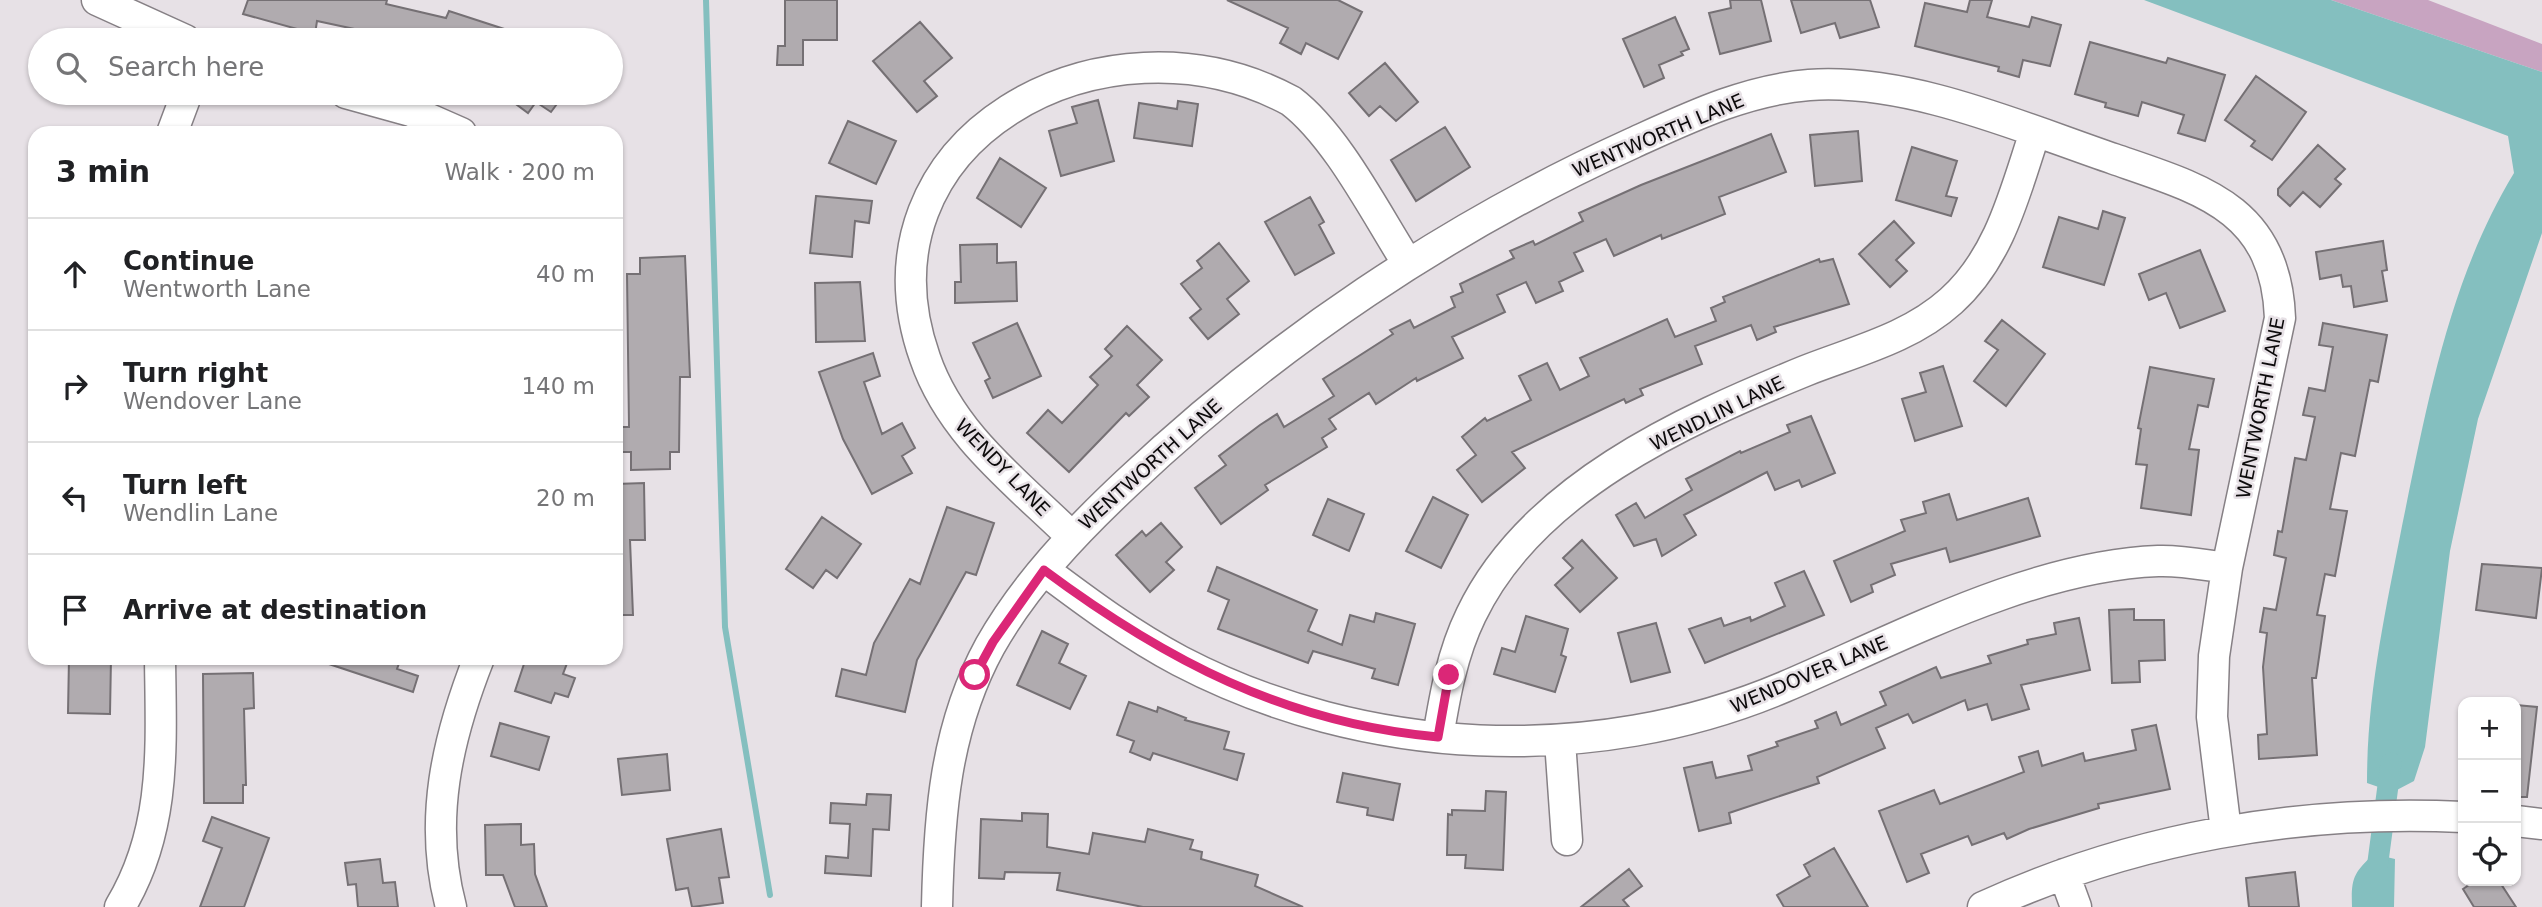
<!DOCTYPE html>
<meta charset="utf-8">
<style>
body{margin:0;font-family:"DejaVu Sans",sans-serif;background:#f2f2f2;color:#202124}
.controls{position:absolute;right:21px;bottom:21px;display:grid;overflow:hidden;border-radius:14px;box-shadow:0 2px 5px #0004}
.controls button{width:63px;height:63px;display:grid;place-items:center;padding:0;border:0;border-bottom:2px solid #e0e0e0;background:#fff;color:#202124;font:35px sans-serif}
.stop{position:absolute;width:21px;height:21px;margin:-16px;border:5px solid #db2777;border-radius:50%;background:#fff}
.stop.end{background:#db2777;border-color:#fff;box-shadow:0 2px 7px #0008}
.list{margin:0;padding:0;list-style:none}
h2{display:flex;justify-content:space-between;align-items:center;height:91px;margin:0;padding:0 28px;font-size:30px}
h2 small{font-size:23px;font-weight:400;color:#757577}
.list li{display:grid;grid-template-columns:46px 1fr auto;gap:21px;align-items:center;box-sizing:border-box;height:112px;padding:0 28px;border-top:2px solid #e0e0e0}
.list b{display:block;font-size:26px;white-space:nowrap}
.list p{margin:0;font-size:23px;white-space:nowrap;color:#757577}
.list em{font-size:23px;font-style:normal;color:#757577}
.icon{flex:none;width:38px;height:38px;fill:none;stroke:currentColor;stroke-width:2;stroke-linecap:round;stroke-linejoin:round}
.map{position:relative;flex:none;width:2542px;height:907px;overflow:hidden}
.search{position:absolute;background:#fff;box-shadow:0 2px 5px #0004;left:28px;top:28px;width:595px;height:77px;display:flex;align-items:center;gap:18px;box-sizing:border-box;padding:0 24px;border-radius:38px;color:#757577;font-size:26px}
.panel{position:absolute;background:#fff;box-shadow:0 2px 5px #0004;left:28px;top:126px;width:595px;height:539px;border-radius:21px}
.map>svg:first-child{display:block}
</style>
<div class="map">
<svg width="2542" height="907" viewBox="0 0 2542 907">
<rect width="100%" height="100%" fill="#e7e1e6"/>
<path fill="#c8a4c1" d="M2331,0H2428L2542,44V72Z"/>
<path fill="#84bfbf" d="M2144,0H2331L2542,72V233L2478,419L2450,551L2425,747L2414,781L2393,792L2367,783C2367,693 2385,614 2402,526C2427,405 2449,280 2514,173L2508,136Z
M2374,854L2395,859L2394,907H2352C2351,879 2353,873 2374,854Z"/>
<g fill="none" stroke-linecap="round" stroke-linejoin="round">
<path stroke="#84bfbf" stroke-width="6" d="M706,0L725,627L770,895"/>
<path stroke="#84bfbf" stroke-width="21" d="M2377,907V869L2391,763"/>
</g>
<path fill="#b0abaf" stroke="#757074" stroke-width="2" d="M248,0H387L386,4L446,18L449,11L529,37L528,40H406L317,21L315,34L243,14Z
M785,0H837V40H803V65H777L778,46H785Z
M1227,0H1338L1362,12L1338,59L1306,43L1301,54L1280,43L1288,28Z
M1730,0H1761L1771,41L1720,54L1709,13L1731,8Z
M1791,0H1870L1879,27L1840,38L1835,23L1801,33Z
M1970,0H1992L1987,17L2029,27L2032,17L2061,25L2050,66L2023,60L2019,77L1998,71L1999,67L1915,46L1925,3L1967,12Z
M1675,17L1689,49L1681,52L1683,55L1659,65L1664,78L1644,87L1623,39Z
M920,22L952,58L924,81L937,96L917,112L873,61Z
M2090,42L2166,63L2168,58L2225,75L2205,141L2178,133L2184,115L2142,102L2138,116L2105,107L2106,103L2075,94Z
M1385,63L1418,102L1396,121L1380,106L1369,116L1349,93Z
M2256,76L2306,112L2272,160L2251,146L2255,141L2225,120Z
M501,93H565L551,112L536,102L528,113Z
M1098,100L1114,161L1061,176L1049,131L1077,123L1072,107Z
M1178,101L1198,104L1192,146L1134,138L1139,103L1177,109Z
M848,121L896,141L876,184L829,163Z
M1445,127L1470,167L1416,201L1391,160Z
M1858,131L1862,181L1815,186L1810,135Z
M1771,134L1786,172L1719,197L1725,214L1662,239L1661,235L1614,256L1606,239L1574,253L1583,271L1559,282L1563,291L1536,303L1526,282L1497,295L1505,312L1452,337L1463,358L1417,381L1416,378L1376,404L1369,393L1329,419L1336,429L1322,438L1327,447L1265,485L1268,490L1221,524L1195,488L1226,465L1219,456L1260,425L1277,414L1284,427L1334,396L1323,379L1393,334L1390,330L1410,320L1414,328L1455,307L1451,297L1463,292L1460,284L1514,258L1510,251L1533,241L1535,245L1583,221L1579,213L1641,185Z
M2318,145L2345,169L2335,179L2341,184L2320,207L2303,192L2290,206L2278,195V189Z
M1912,147L1957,161L1946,196L1957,198L1951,216L1896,200Z
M1000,158L1046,188L1021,227L977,198Z
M816,196L872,201L869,223L855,221L852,257L810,253Z
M1310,197L1324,222L1319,225L1334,253L1295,275L1265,222Z
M2103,211L2125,218L2104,285L2043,267L2059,217L2098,229Z
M1894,221L1914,243L1896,260L1907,271L1890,287L1859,254Z
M2383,241L2387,270L2382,271L2387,301L2354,307L2351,286L2343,287L2341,275L2320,279L2316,252Z
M1219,243L1249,281L1227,299L1239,314L1208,339L1190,318L1201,309L1181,284L1202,268L1197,261Z
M997,244V263L1016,262L1017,301L955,303V282H961L960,245Z
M2200,250L2225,311L2180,328L2166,293L2149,300L2139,274Z
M685,256L690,377H680L679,452H670V469L631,470V452H618V427H629L627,274H640V258Z
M1819,259L1820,262L1833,259L1849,304L1774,327L1776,332L1757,340L1751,325L1695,346L1702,364L1640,389L1643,395L1626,403L1624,399L1512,452L1525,468L1482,502L1457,470L1476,455L1462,437L1485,418L1487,421L1531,400L1519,376L1547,363L1560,390L1589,376L1580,358L1667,319L1675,337L1716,321L1711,308L1725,302L1723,297Z
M860,282L865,341L816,342L815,283Z
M2002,320L2045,354L2006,406L1974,381L1998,350L1985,341Z
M1017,323L1041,376L993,398L985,381L990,378L973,343Z
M2323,323L2387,335L2378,382L2370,380L2355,456L2341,453L2330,509L2347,511L2335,576L2325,574L2317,615L2325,616L2316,678H2312L2317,755L2259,759L2258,735L2267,734L2263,667L2267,633L2260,632L2264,608L2276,610L2286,558L2274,555L2278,531L2282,532L2295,458L2306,460L2315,417L2303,415L2309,388L2325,391L2333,347L2319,345Z
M1127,326L1162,360L1137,385L1149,397L1129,416L1126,413L1069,472L1027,433L1048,410L1062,423L1098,385L1090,377L1112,356L1105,349Z
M873,353L880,376L864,382L882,434L902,423L915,448L902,456L912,473L872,494L843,439L819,372Z
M1943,366L1962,426L1915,441L1902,399L1926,392L1920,373Z
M2150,367L2214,379L2208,407L2198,405L2189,449L2199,450L2191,515L2141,508L2147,465L2136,464L2141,429L2138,428Z
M1811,416L1835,473L1802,487L1799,480L1775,490L1767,472L1684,515L1696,535L1662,556L1656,539L1634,546L1616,515L1636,503L1645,518L1692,490L1686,479L1740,451L1741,453L1790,432L1787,425Z
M644,483L645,540H630L633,615H616V484Z
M1949,494L1957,520L2028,498L2040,536L1950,562L1946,548L1891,564L1895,575L1871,585L1873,592L1851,602L1834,561L1905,531L1901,520L1926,513L1923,502Z
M1433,497L1468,515L1441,568L1406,551Z
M1328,499L1364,514L1349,551L1313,535Z
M947,507L994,523L976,575L966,572L917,660L905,712L836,696L842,669L866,675L874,643L910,579L920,584Z
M822,517L861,544L837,578L826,570L813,588L786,569Z
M1161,523L1182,547L1166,562L1174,570L1150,592L1116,555L1142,531L1146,536Z
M1582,540L1617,578L1580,612L1555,585L1573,568L1563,558Z
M2482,564L2542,568L2536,618L2476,610Z
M1217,567L1317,610L1308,631L1342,645L1350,615L1374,622L1376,613L1415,624L1398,685L1372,678L1375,669L1313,651L1308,663L1218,629L1229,600L1208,591Z
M1804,571L1824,615L1705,663L1689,629L1721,618L1724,626L1750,617L1751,621L1785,606L1775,583Z
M2134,609V620H2164L2165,660L2139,661L2140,682L2112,683L2109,610Z
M1526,616L1568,629L1561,655L1566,657L1555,692L1494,674L1502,648L1515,652Z
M2079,618L2090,670L2021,685L2029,709L1992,720L1987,704L1968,710L1965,700L1913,723L1908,714L1876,728L1885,748L1817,777L1819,783L1729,813L1731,823L1699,831L1684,768L1712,762L1716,778L1752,770L1748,756L1778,746L1776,742L1818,728L1815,721L1836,712L1841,725L1886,705L1880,692L1936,667L1941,678L1991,663L1988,656L2028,644L2027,640L2056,634L2054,623Z
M1656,623L1670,672L1631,682L1618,633Z
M1042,631L1068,644L1059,663L1086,676L1070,709L1017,685Z
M69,658H111L110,714L68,713Z
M321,658H401L397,669L418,676L413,692L320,661Z
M526,658H569L563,674L575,678L568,697L555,693L551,703L515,691Z
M253,673L254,708L244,709L246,785H243V803H204L203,674Z
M1129,702L1157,712L1158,707L1186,718L1185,720L1229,732L1224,749L1244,754L1237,780L1153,753L1150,760L1130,752L1134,741L1117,735Z
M2516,705L2537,707L2527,797H2516Z
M500,723L549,737L539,770L491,756Z
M2156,725L2170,789L2098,804L2099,808L2029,829L2007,839L2004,833L1972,845L1968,836L1921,854L1929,873L1907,882L1879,811L1934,790L1940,804L2024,772L2019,757L2038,751L2042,766L2083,753L2085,761L2136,750L2132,730Z
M667,754L670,790L622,795L618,759Z
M1343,773L1400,784L1393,820L1367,815L1368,808L1337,802Z
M1486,791L1506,792L1503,870L1465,868L1466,855H1447L1448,814L1452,815V810L1485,811Z
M867,794L891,795L889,830L873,829L871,876L825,873L826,856L848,858L850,824L830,823L831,803L866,805Z
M1022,813L1048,814L1047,847L1089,854L1093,833L1145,842L1148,829L1193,840L1190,849L1202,852L1201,859L1258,875L1255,886L1303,907H1143L1057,890L1060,873L1005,872L1004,879L979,878L981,819L1022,821Z
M212,817L269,838L244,907H200L222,848L203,841Z
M521,824V845L534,844L535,874L547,907H515L503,875H486L485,825Z
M721,829L729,877L719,878L723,903L692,907L688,888L676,890L667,839Z
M1834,848L1868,907H1784L1777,895L1810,876L1804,865Z
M380,859L383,883L395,882L398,907H358L356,884L348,885L345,863Z
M1629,869L1642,886L1623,900L1629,907H1581Z
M2295,872L2299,907H2249L2246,878Z
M2475,881H2499L2516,907H2474L2463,889Z"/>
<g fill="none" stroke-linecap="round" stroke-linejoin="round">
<defs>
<path id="minor" d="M97,0L185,40
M346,93L411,111L461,133
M172,133L187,93
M1071,536C1016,482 951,434 925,358C848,140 1104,0 1291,101C1337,136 1376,214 1408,264
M1044,570C1088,603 1131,635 1180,661C1364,757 1593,768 1784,687C1899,638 2031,566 2158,561C2181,560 2204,565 2227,568
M1438,737C1445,695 1452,654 1471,615C1531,489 1682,421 1805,371C1856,351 1910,338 1951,301C2000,257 2015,192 2035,132
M1560,741L1567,840
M2516,821L2542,824
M2064,874L2076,907
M120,907C167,829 161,746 160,658
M451,907C428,821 447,739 479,658
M937,907C939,816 945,728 990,646C1025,584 1075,532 1127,483C1275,343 1448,227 1633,143C1690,117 1746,90 1809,85C1909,78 2020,127 2114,159C2201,189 2276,208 2280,318L2227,568L2214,656L2212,717L2226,831
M1983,907C2134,838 2298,809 2463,817"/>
</defs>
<use href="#minor" stroke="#868085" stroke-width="33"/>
<use href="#minor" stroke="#fff" stroke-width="30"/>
</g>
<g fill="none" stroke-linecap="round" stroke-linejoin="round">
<path stroke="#db2777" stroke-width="9" d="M975,675L993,642L1044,570C1165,660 1285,723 1438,737L1449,675"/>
</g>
<g text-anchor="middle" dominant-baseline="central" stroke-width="5" stroke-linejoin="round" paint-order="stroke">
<g font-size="19" fill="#0d0b0c" stroke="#e7e1e6">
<text transform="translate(1658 135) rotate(-23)">WENTWORTH LANE</text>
<text transform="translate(2260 408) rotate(-79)">WENTWORTH LANE</text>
<text transform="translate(1717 413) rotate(-26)">WENDLIN LANE</text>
<text transform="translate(1150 464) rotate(-42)">WENTWORTH LANE</text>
<text transform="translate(1003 467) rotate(46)">WENDY LANE</text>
<text transform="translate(1809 674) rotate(-23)">WENDOVER LANE</text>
</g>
</g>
</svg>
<div class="controls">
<button>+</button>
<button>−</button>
<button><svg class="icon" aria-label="locate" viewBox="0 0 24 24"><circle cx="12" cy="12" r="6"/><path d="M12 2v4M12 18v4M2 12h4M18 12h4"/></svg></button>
</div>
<div class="stop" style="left:975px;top:675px"></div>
<div class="stop end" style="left:1449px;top:675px"></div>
<div class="search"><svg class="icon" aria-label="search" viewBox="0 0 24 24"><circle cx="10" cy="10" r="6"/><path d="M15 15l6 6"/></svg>Search here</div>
<section class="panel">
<h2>3 min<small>Walk · 200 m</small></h2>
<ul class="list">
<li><svg class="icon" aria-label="ahead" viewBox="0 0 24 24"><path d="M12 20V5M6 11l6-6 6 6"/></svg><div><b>Continue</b><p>Wentworth Lane</p></div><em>40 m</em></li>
<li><svg class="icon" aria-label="right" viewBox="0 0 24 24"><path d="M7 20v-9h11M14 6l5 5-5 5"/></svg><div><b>Turn right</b><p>Wendover Lane</p></div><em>140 m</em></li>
<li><svg class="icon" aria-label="left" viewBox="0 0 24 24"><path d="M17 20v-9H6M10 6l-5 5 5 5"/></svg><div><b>Turn left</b><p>Wendlin Lane</p></div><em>20 m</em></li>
<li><svg class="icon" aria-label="arrive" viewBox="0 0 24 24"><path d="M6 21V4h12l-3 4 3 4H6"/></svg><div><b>Arrive at destination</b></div></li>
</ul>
</section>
</div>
